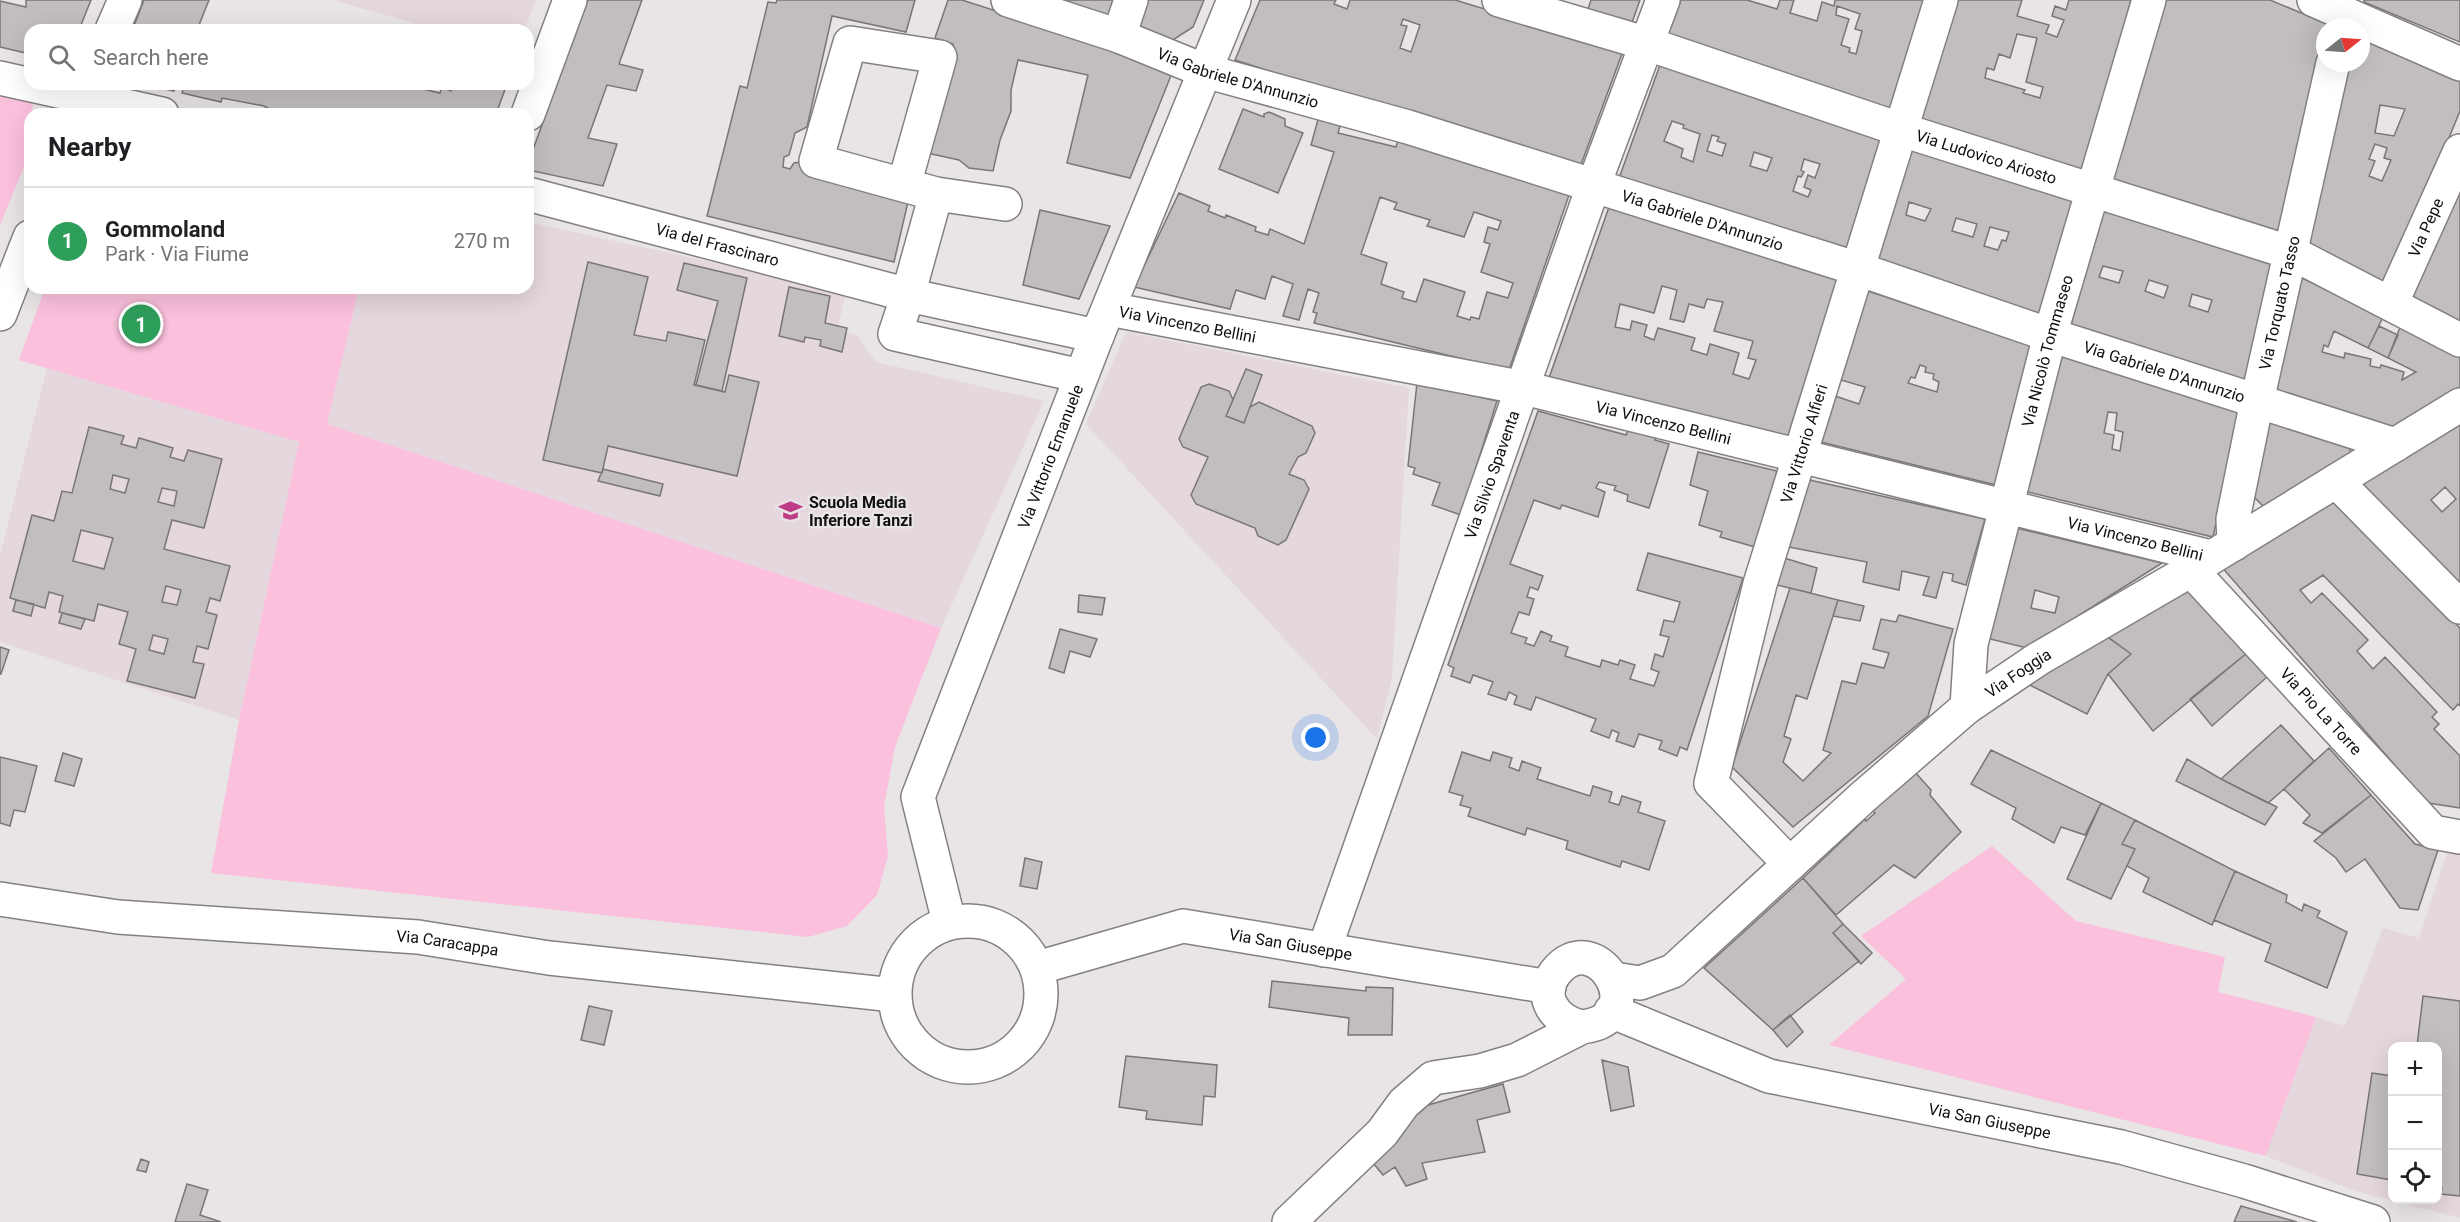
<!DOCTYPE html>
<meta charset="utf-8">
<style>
body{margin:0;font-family:Roboto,sans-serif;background:#f6f6f6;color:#202124}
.controls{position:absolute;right:18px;bottom:18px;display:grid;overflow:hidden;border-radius:12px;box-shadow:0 6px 24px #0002}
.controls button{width:54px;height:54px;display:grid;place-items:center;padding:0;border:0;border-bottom:2px solid #e0e0e0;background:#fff;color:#202124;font:30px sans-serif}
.compass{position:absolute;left:2316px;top:18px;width:54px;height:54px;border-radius:50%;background:#fff;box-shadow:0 6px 24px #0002;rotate:73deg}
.you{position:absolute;left:1316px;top:738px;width:21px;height:21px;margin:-15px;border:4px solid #fff;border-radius:50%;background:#1a73e8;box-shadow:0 0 0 9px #1a73e833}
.badge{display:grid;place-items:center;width:39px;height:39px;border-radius:50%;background:#0f766e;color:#fff;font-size:20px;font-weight:700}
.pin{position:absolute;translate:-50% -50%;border:3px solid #fff;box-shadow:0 2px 6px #0006}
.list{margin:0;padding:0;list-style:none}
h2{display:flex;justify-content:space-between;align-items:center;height:78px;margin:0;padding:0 24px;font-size:26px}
h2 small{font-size:20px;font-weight:400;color:#757577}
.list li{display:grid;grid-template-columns:39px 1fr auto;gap:18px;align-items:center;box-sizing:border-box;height:108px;padding:0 24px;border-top:2px solid #e0e0e0}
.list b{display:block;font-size:22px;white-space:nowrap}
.list p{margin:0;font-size:20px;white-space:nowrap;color:#757577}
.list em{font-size:20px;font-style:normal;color:#757577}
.icon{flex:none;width:33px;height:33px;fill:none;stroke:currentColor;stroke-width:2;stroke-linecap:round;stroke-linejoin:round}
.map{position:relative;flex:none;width:2460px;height:1222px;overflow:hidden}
.search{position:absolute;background:#fff;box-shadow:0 6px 24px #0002;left:24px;top:24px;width:510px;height:66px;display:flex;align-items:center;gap:15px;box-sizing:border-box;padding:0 21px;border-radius:18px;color:#757577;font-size:22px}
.panel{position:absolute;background:#fff;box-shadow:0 6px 24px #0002;left:24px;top:108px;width:510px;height:186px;border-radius:18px}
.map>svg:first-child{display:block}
</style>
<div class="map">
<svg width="2460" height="1222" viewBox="0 0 2460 1222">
<rect width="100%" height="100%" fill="#e9e4e6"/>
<path fill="#e4d7dd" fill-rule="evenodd" d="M333,0H536L524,30H438Z
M528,222L846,292L837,330L857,335L876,362L1044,401L941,628L327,424L359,288H528Z
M1126,332L1409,388L1392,677L1377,739L1086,424Z
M47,368L299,442L239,720L0,642V556Z
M2447,853L2460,854V1218L2355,1191L2266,1156L2316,1017L2345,1026L2383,928L2419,938ZM2392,1046H2438V1200H2392Z"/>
<path fill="#fbc0dc" d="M0,81L35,87L32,110L39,114H30V152L0,225Z
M45,288H359L327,424L941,628L895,747L884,806L888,856L877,895L847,926L808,937L211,873L239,720L299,442L19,360Z
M1992,846L2076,921L2225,957L2218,992L2316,1017L2266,1156L1829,1045L1906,979L1861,936Z"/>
<path fill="#c2bebf" stroke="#7a7678" stroke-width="1.5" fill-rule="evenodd" d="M26,0H91L79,30H30V54L0,47V1L26,7Z
M144,0H209L197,30H137L138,28L134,26Z
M588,0H642L619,64L643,70L636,91L607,85L588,138L617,144L603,186L528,170V163Z
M777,0H915L906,32L832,16L807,127L795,133L789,155L784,157L783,167L790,169L794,163L801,162L911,189L894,262L707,216L740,86L747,88L768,2L776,3Z
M948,0H962L1174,68L1130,178L1067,163L1088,75L1018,60L1011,90V111L1000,140L993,171L969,168L959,160L927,153L953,48V44L935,38Z
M1049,0H1117L1111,18Z
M1145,0H1204L1193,27L1173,40L1136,27Z
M1260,0H1336L1334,4L1347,9L1350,0H1455L1623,51L1579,170L1235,60ZM1403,19L1420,25L1411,52L1400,48L1407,26L1401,25Z
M1591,0H1640L1630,28L1586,15Z
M1681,0H1747L1777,9L1780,0H1794L1790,13L1817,21L1822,2L1834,6L1835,0H1925L1891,110L1666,40ZM1837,6L1860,14L1855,29L1862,31L1856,54L1849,52L1850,48L1841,45L1849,19L1836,15Z
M1955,0H2022L2017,16L2049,25L2046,33L2057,37L2064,20L2052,16L2055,6L2066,10L2069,0H2131L2083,173L1918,119ZM2017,34L2037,38L2026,82L2043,87L2040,98L2023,93L2025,90L1985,78L1987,68L1994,70L1999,54L2010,58Z
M2162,0H2270L2328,24L2325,27V35L2280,237L2110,183Z
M2364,0H2460V42L2364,2Z
M2361,39L2460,80V111L2387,288L2305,249L2349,63H2361ZM2380,105L2405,109L2394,136L2375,133ZM2375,144L2387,148L2384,158L2391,160L2382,181L2369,176L2375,161L2369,159Z
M1660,65L1882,137L1847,253L1618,181ZM1672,121L1684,125L1683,128L1700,134L1693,162L1681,157L1683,149L1664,141ZM1712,135L1719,137L1717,141L1726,144L1722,156L1707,151ZM1754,152L1772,158L1767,171L1750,166ZM1804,159L1820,164L1815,178L1808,175L1804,187L1811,190L1808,197L1793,191L1798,176L1801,177L1804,172L1801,170Z
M142,84H402L440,93L442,87L451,91L454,84H507L496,114H278L264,106L222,98L221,102L182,93L183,89L175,87L174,91Z
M1243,109L1264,117V114L1269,112L1285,119V126L1303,133L1278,193L1219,169Z
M1319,116L1341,122L1338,133L1396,147L1399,136L1569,195L1509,370L1314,323L1317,313L1313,312L1319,293L1308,289L1299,320L1283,316L1293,284L1272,276L1265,299L1236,290L1230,309L1134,287L1179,193L1210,206L1208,211L1225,218L1226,215L1256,227L1255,231L1268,235L1270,229L1304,244L1334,152L1311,145ZM1380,197L1397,203L1394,209L1430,220L1427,226L1464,237L1474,212L1501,221L1498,230L1488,227L1484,242L1490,244L1481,272L1513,283L1508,298L1487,292L1479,319L1471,317L1470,320L1457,316L1465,292L1424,279L1416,302L1402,298L1404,292L1381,284L1387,263L1361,254Z
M1911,145L2074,198L2043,316L1874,261ZM1909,202L1931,209L1925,221L1906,215ZM1956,218L1977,224L1973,237L1952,231ZM1990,227L2009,232L2006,241L2002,240L1998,250L1984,246Z
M2460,182V322L2411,299Z
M1609,207L1838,280L1789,437L1549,378ZM1662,286L1677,290L1670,319L1684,322L1689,304L1704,308L1707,299L1723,302L1714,331L1753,341L1748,358L1756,360L1749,379L1733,374L1739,353L1710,344L1707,355L1691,350L1695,338L1658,328L1654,340L1644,336L1647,325L1632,321L1630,330L1615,327L1620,304L1654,313Z
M2103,209L2273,265L2246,383L2071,325ZM2103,266L2123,271L2119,283L2099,277ZM2149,280L2168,286L2164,298L2145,291ZM2192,294L2212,300L2208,312L2189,306Z
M1040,210L1110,226L1079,299L1023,285Z
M588,262L648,277L634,335L666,341L668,332L705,340L694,385L725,392L729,375L759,382L737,476L608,446L602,473L543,460Z
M684,263L747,278L722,391L696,385L718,301L677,290Z
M2300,277L2383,317L2368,348L2334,331L2328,347L2324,345L2322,352L2344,358L2345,353L2371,359L2370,366L2380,368L2381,365L2404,372L2402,380L2416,372L2388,358L2401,325L2460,353V387L2390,433L2272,392Z
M789,287L830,296L825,323L847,328L842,352L820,346L821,340L805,337L804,342L779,336Z
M1865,290L2035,346L1996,485L1817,441L1832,395L1859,404L1865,387L1841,380ZM1920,365L1926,367L1925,372L1934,374L1933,379L1939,382L1937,392L1908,383L1911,377L1915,378Z
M2379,326L2398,335L2388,358L2368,348Z
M2063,353L2240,411L2213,537L2024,491ZM2108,412L2117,413L2115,430L2123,432L2120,451L2112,449L2114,435L2104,433Z
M1246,369L1262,375L1244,423L1226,416Z
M1417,383L1497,401L1461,515L1432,505L1440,483L1413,474L1415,468L1408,466Z
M1209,384L1229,391L1233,400L1226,416L1244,423L1250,407L1259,402L1312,426L1315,433L1306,453L1298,457L1289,474L1304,480L1309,489L1286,540L1278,545L1258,536L1255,528L1196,504L1191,495L1208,457L1183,447L1179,439L1201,387Z
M1538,411L1626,435L1628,430L1656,436L1655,440L1669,444L1649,508L1627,501L1628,495L1614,490L1616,486L1599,482L1596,488L1605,492L1598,517L1562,505L1560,509L1534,500L1510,564L1543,576L1538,590L1530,587L1527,597L1534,599L1529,615L1519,612L1511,633L1527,638L1525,643L1534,646L1541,631L1552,636L1550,641L1568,647L1565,656L1600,667L1602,660L1618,665L1620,660L1635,665L1630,679L1654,686L1659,672L1651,669L1655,654L1663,657L1669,637L1660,635L1664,620L1674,622L1680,602L1637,590L1648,553L1743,578L1687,750L1680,747L1677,756L1659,749L1662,741L1639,734L1634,747L1616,741L1619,733L1612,730L1609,738L1591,731L1596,719L1536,697L1531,710L1514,704L1517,696L1509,692L1506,700L1488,694L1493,682L1473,675L1470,683L1451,676L1454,668L1448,665Z
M2266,421L2349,447L2351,455L2263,506L2250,493Z
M2460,423V589L2358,484ZM2445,487L2456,499L2442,512L2431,500Z
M89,427L124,436L121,444L136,448L139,438L173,448L170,457L184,461L188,450L222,459L204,528L172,520L164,549L230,566L220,601L210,598L206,612L217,615L208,649L197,646L193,662L204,664L195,698L127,681L136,649L119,644L128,612L98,604L94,621L59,612L63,596L49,592L45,608L10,598L32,515L54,521L62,491L72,493ZM113,475L129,479L125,493L110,489ZM162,488L177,491L174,506L158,502ZM81,530L113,538L104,569L73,561ZM166,586L181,590L177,605L162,602ZM153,635L168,639L164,654L149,650Z
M1698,452L1777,471L1755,547L1720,537L1722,532L1699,525L1708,491L1690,485Z
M603,469L663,484L660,496L598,481Z
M1805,479L1985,519L1966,585L1952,581L1953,574L1943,572L1936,598L1923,595L1929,577L1902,571L1899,590L1863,582L1867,562L1783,546Z
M2334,499L2460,628V706L2458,704L2453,710L2323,575L2300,590L2311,603L2322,593L2368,640L2357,651L2373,669L2385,657L2437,712L2432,717L2439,724L2434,729L2460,756V808L2428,803L2219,564Z
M2012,527L2162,563L2027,648L1982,637ZM2035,590L2059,597L2055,613L2031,608Z
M1781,557L1817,568L1811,593L1773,584Z
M2190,583L2247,653L2153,731L2108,674L2131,654L2104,634Z
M1790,588L1838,600L1807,699L1796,695L1784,736L1791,739L1783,762L1803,781L1831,753L1823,750L1842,681L1856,684L1862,663L1884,668L1889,653L1873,649L1881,619L1896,622L1899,615L1953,629L1928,716L1793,827L1732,767Z
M1079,595L1105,598L1102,615L1078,612Z
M16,600L34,604L31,616L13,611Z
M1838,600L1864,606L1860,621L1833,616Z
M62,613L85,619L81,629L59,623Z
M1060,629L1097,639L1090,657L1070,651L1064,673L1049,668Z
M2099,631L2131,654L2108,674L2087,714L2020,680Z
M0,647L9,650L1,674H0Z
M2247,653L2267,677L2212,726L2190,699Z
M2281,725L2314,761L2284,789L2268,803L2221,779Z
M2329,748L2371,795L2322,833L2303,823L2310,815L2284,789Z
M1991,750L2101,803L2085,835L2061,827L2054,843L2012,819L2016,808L1971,784Z
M1462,752L1490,761L1493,752L1512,758L1509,767L1519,771L1522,761L1541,768L1537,779L1590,796L1593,786L1612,792L1609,802L1619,805L1622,796L1641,802L1638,812L1665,821L1649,870L1622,861L1620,867L1566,849L1568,841L1527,828L1525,835L1468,816L1471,808L1460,805L1463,796L1449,792Z
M63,753L82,759L74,786L55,781Z
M0,757L37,766L25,812L14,810L10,826L0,823Z
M2187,759L2221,779L2277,807L2265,825L2176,781Z
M1914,771L1931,790L1930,795L1961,832L1915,878L1894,865L1836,915L1803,878L1865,819L1866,821L1875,813L1872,810Z
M2371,795L2415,844L2438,850L2418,910L2400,908L2365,859L2346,872L2336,858L2314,841Z
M2101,803L2135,820L2122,844L2135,849L2111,899L2067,879Z
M2135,820L2235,871L2212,925L2143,892L2149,878L2127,866L2135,849L2122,844Z
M1025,858L1042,862L1037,889L1020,886Z
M2235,871L2287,895L2286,902L2302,911L2304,904L2320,911L2317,917L2347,932L2327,988L2265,961L2271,944L2214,920Z
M1803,878L1843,924L1833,933L1859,961L1773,1030L1704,968Z
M1843,924L1872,953L1861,964L1833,933Z
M1272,981L1366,991V987L1393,988L1392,1035H1348L1349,1018L1269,1007Z
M2423,996L2460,1001V1196L2441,1194L2442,1188L2438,1187V1046H2417Z
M589,1006L612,1011L604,1045L581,1040Z
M1790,1015L1803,1032L1787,1047L1773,1030Z
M1126,1056L1217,1065L1215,1097L1204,1096L1202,1125L1146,1119L1147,1111L1119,1107Z
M1602,1060L1628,1067L1634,1106L1611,1111Z
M2372,1073L2392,1076V1180L2357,1174Z
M1503,1084L1510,1112L1477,1120L1485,1152L1422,1163L1427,1179L1406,1186L1395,1167L1383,1175L1368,1157L1428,1105Z
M141,1159L149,1162L146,1172L137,1170Z
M187,1184L208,1190L200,1215L221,1222H175Z
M2241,1206L2297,1222H2234Z"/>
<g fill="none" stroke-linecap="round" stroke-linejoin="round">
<defs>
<g id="minor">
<path id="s1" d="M1008,0L1119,36L1205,71L1408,127L1858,269L2050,335L2395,445"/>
<path id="s2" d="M1499,0L1648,44L1902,130L2292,253L2460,340"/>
<path d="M2314,0L2460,64"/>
<path d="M112,30L125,0"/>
<path d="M1119,36L1131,0"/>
<path d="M0,78L162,114"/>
<path d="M528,114L570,0"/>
<path d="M904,185L940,57L850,43L816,161L936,194L1005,204"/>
<path id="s3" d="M528,194L908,295L936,194"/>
<path id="s4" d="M2391,304L2460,151"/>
<path id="s5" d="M1109,309L1524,388L2211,557"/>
<path d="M0,314L30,237"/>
<path d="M1081,376L895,334L908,295L1097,336"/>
<path d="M2336,481L2460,607"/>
<path id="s6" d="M2234,544L2233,519L2257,401L2333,63"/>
<path id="s7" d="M2191,570L2433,832L2460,837"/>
<path id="s8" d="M1967,707L1971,644L2006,508L2050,335L2149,0"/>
<path id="s9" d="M1790,864L1711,783L1760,584L1941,0"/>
<path id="s10" d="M0,899L118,917L418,937L549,958L894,995"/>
<circle cx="968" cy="994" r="73"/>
<path id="s11" d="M949,922L918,797L1097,336L1234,0"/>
<path id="s12" d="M1324,950L1593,187L1663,0"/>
<path id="s13" d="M1037,968L1183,926L1549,987"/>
<path id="s14" d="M1614,979L1640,983L1673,971L1863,797L1967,707L2038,659L2191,570L2460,405"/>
<path id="s15" d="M1611,1011L1769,1076L2121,1147L2244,1181L2373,1222"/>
<path d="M1289,1222L1382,1133L1404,1103L1433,1078L1480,1071L1517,1060L1582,1027C1656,1018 1595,921 1555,973C1537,997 1556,1022 1582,1027"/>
</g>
</defs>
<use href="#minor" stroke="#848082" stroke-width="36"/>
<use href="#minor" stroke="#fff" stroke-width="33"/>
</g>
<defs>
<symbol id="school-bare" viewBox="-9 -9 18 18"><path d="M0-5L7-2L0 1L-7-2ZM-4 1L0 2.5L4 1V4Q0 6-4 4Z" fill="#bd3d87" stroke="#e9e4e6" stroke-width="2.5" paint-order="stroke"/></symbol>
</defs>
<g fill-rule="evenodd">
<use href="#school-bare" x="774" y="494" width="33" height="33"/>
</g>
<g text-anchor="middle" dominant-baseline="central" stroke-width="5" stroke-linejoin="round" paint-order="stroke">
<g font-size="16" fill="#100f0f" stroke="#e9e4e6">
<text stroke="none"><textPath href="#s1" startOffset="243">Via Gabriele D'Annunzio</textPath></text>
<text stroke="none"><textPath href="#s2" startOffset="512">Via Ludovico Ariosto</textPath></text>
<text stroke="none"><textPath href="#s1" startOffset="729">Via Gabriele D'Annunzio</textPath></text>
<text stroke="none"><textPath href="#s4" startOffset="84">Via Pepe</textPath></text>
<text stroke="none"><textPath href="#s3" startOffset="196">Via del Frascinaro</textPath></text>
<text stroke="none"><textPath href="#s6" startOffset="246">Via Torquato Tasso</textPath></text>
<text stroke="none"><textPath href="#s5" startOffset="80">Via Vincenzo Bellini</textPath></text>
<text stroke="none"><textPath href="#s8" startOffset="366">Via Nicolò Tommaseo</textPath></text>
<text stroke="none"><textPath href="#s1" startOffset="1215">Via Gabriele D'Annunzio</textPath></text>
<text stroke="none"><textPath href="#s5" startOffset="566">Via Vincenzo Bellini</textPath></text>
<text stroke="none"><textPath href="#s9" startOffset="465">Via Vittorio Alfieri</textPath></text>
<text stroke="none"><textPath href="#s11" startOffset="494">Via Vittorio Emanuele</textPath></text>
<text stroke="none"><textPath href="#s12" startOffset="504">Via Silvio Spaventa</textPath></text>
<text stroke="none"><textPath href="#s5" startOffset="1052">Via Vincenzo Bellini</textPath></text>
<text stroke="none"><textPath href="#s14" startOffset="518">Via Foggia</textPath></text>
<text stroke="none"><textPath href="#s7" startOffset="192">Via Pio La Torre</textPath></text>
<text stroke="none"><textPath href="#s10" startOffset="450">Via Caracappa</textPath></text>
<text stroke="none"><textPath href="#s13" startOffset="261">Via San Giuseppe</textPath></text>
<text stroke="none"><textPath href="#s15" startOffset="396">Via San Giuseppe</textPath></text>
</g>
<g font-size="16" font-weight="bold" fill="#100f0f" stroke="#e9e4e6" text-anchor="start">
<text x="809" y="502">Scuola Media<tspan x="809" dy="18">Inferiore Tanzi</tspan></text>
</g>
</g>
</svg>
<div class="controls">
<button>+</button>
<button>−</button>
<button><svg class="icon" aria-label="locate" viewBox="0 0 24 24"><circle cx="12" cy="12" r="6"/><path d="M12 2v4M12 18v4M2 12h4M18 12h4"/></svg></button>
</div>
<svg class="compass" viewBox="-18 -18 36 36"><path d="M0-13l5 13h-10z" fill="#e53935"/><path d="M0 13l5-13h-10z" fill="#757577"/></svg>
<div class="you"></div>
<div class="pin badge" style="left:141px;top:324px;background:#2e9e5b">1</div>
<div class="search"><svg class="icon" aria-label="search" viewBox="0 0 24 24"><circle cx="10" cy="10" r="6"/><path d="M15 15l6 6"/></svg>Search here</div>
<section class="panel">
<h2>Nearby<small></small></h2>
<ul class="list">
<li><span class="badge" style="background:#2e9e5b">1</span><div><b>Gommoland</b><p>Park · Via Fiume</p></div><em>270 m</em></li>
</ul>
</section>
</div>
